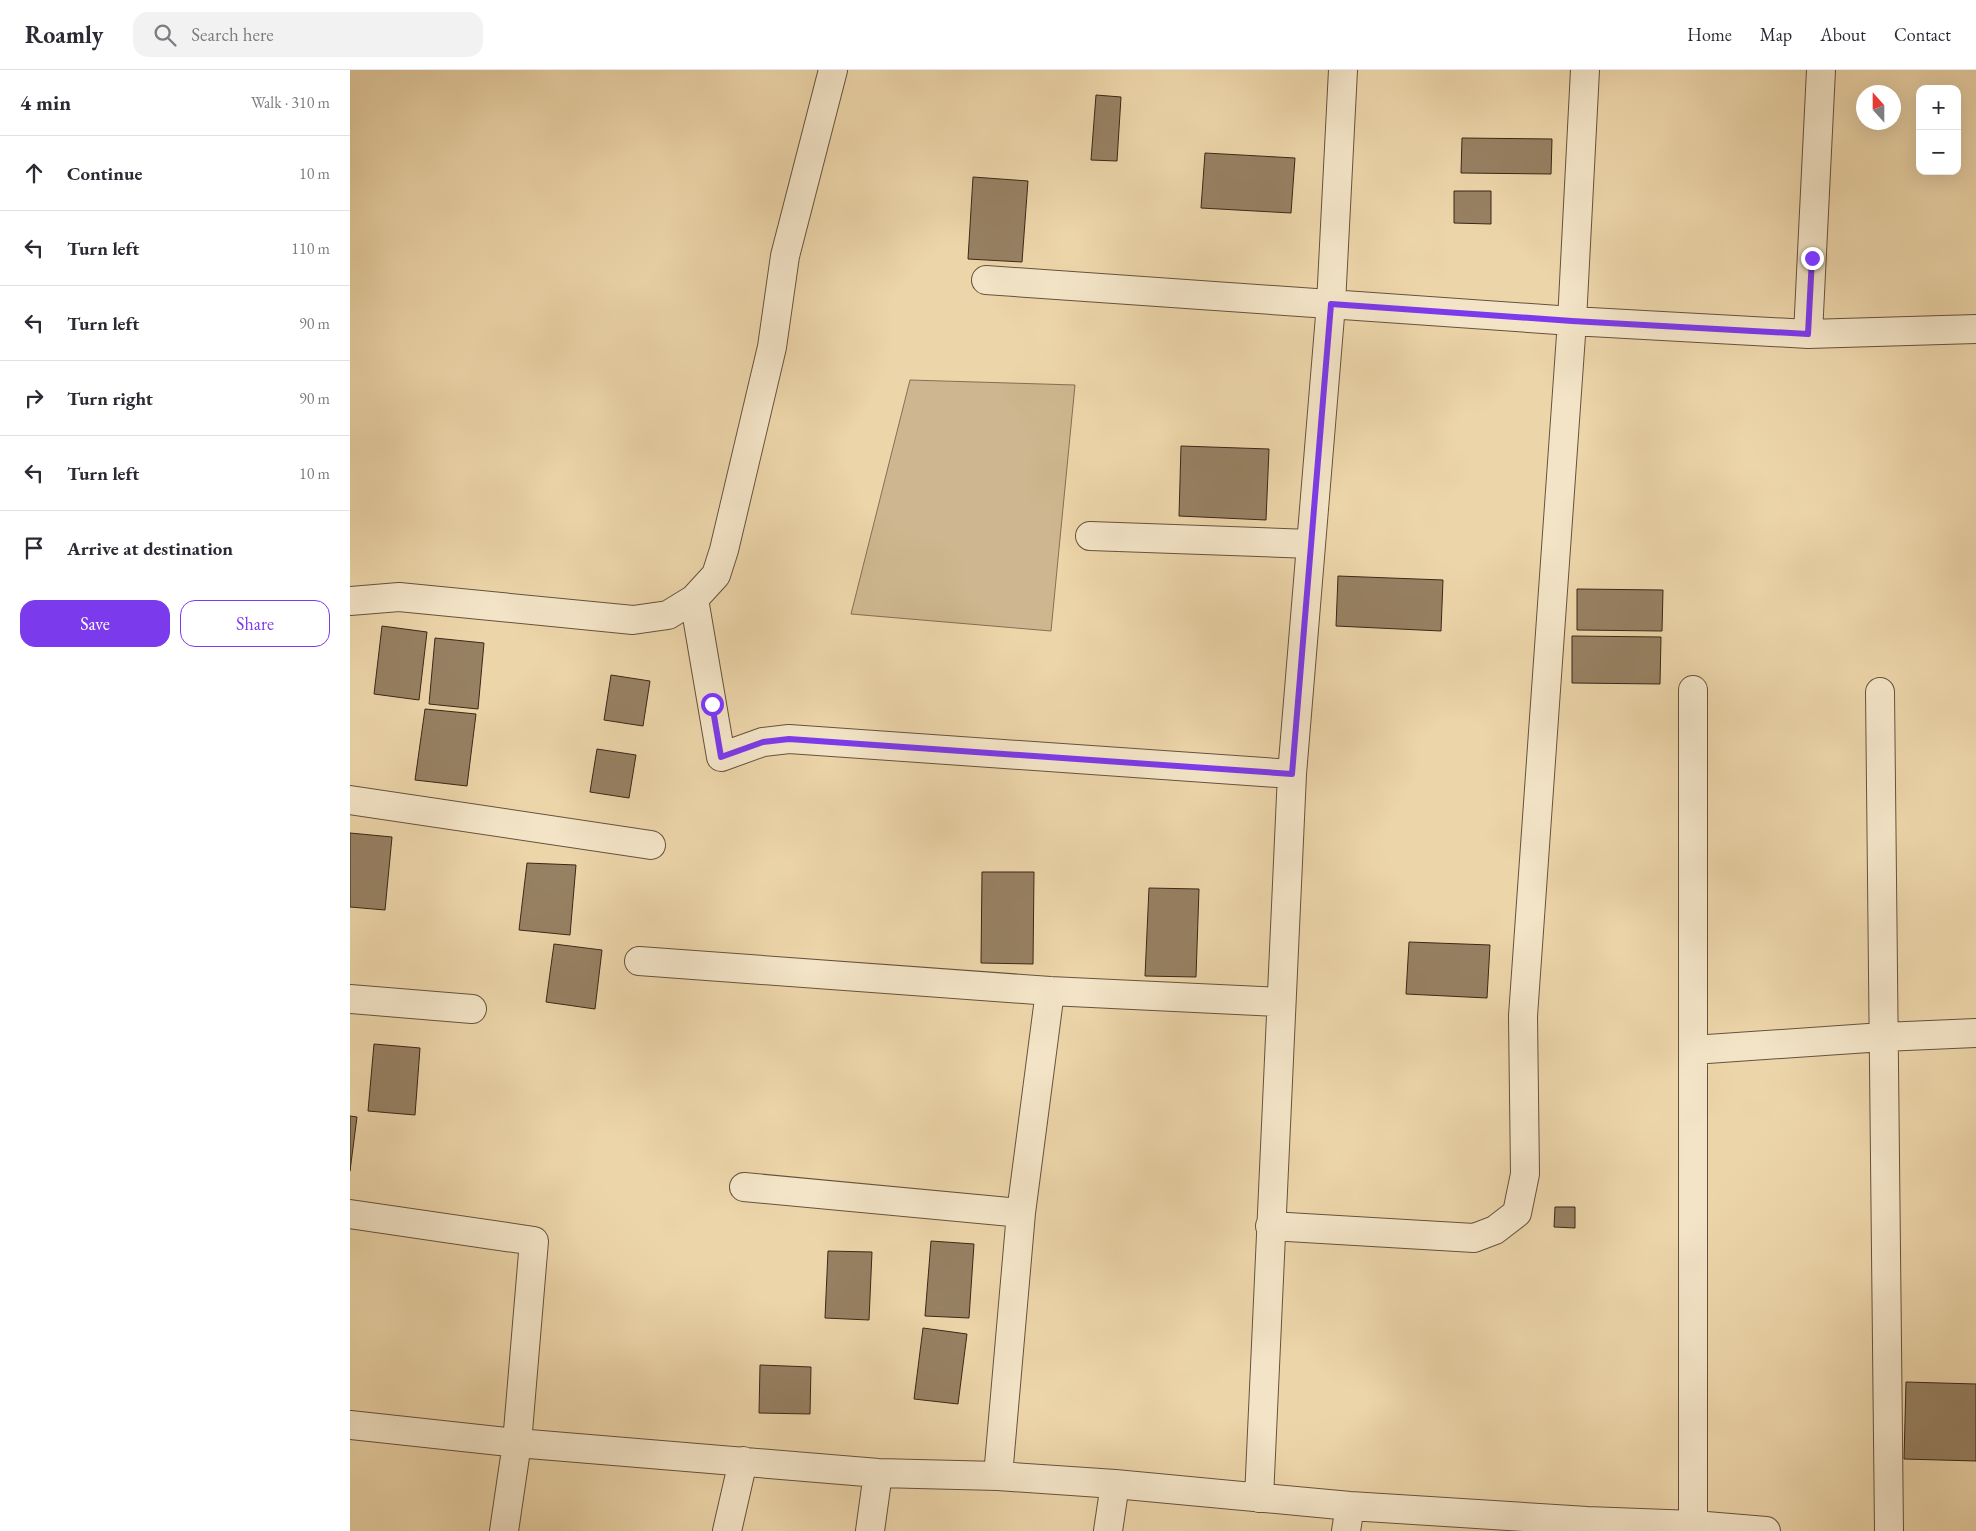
<!DOCTYPE html>
<meta charset="utf-8">
<style>
body{margin:0;font-family:"EB Garamond",serif;background:#f2f2f3;color:#2b2b33}
.controls{position:absolute;right:15px;top:15px;display:grid;overflow:hidden;border-radius:10px;box-shadow:0 5px 20px #0002}
.controls button{width:45px;height:45px;display:grid;place-items:center;padding:0;border:0;border-bottom:1px solid #e1e1e2;background:#fff;color:#2b2b33;font:25px sans-serif}
.compass{position:absolute;left:1506px;top:15px;width:45px;height:45px;border-radius:50%;background:#fff;box-shadow:0 5px 20px #0002;rotate:339deg}
.stop{position:absolute;width:15px;height:15px;margin:-11px;border:4px solid #7c3aed;border-radius:50%;background:#fff}
.stop.end{background:#7c3aed;border-color:#fff;box-shadow:0 1px 5px #0008}
.list{margin:0;padding:0;list-style:none}
h2{display:flex;justify-content:space-between;align-items:center;height:65px;margin:0;padding:0 20px;font-size:21px}
h2 small{font-size:16px;font-weight:400;color:#7c7c81}
.list li{display:grid;grid-template-columns:32px 1fr auto;gap:15px;align-items:center;box-sizing:border-box;height:75px;padding:0 20px;border-top:1px solid #e1e1e2}
.list b{display:block;font-size:19px;white-space:nowrap}
.list em{font-size:16px;font-style:normal;color:#7c7c81}
.actions{display:flex;gap:10px;padding:15px 20px}
.actions a{flex:1;padding:11px 0;border:1px solid #7c3aed;border-radius:15px;text-align:center;font-size:18px;color:#7c3aed}
.actions .main{background:#7c3aed;color:#fff}
.icon{flex:none;width:28px;height:28px;fill:none;stroke:currentColor;stroke-width:2;stroke-linecap:round;stroke-linejoin:round}
.map{position:relative;flex:none;width:1626px;height:1461px;overflow:hidden}
header{display:flex;align-items:center;gap:30px;box-sizing:border-box;height:70px;padding:0 25px;background:#fff;border-bottom:1px solid #e1e1e2}
header strong{font-size:24px}
nav{display:flex;gap:28px;margin-inline-start:auto;font-size:18px}
.search{width:350px;height:45px;background:#f2f2f3;display:flex;align-items:center;gap:12px;box-sizing:border-box;padding:0 18px;border-radius:15px;color:#7c7c81;font-size:19px}
main{display:flex}
aside{flex:1;background:#fff}
.map>svg:first-child{display:block}
</style>
<header>
<strong>Roamly</strong>
<div class="search"><svg class="icon" aria-label="search" viewBox="0 0 24 24"><circle cx="10" cy="10" r="6"/><path d="M15 15l6 6"/></svg>Search here</div>
<nav><a>Home</a><a>Map</a><a>About</a><a>Contact</a></nav>
</header>
<main>
<aside>
<h2>4 min<small>Walk · 310 m</small></h2>
<ul class="list">
<li><svg class="icon" aria-label="ahead" viewBox="0 0 24 24"><path d="M12 20V5M6 11l6-6 6 6"/></svg><div><b>Continue</b></div><em>10 m</em></li>
<li><svg class="icon" aria-label="left" viewBox="0 0 24 24"><path d="M17 20v-9H6M10 6l-5 5 5 5"/></svg><div><b>Turn left</b></div><em>110 m</em></li>
<li><svg class="icon" aria-label="left" viewBox="0 0 24 24"><path d="M17 20v-9H6M10 6l-5 5 5 5"/></svg><div><b>Turn left</b></div><em>90 m</em></li>
<li><svg class="icon" aria-label="right" viewBox="0 0 24 24"><path d="M7 20v-9h11M14 6l5 5-5 5"/></svg><div><b>Turn right</b></div><em>90 m</em></li>
<li><svg class="icon" aria-label="left" viewBox="0 0 24 24"><path d="M17 20v-9H6M10 6l-5 5 5 5"/></svg><div><b>Turn left</b></div><em>10 m</em></li>
<li><svg class="icon" aria-label="arrive" viewBox="0 0 24 24"><path d="M6 21V4h12l-3 4 3 4H6"/></svg><div><b>Arrive at destination</b></div></li>
</ul>
<div class="actions"><a class="main">Save</a><a>Share</a></div>
</aside>
<div class="map">
<svg width="1626" height="1461" viewBox="0 0 1626 1461">
<rect width="100%" height="100%" fill="#ecd5a9"/>
<filter id="stains"><feTurbulence type="fractalNoise" baseFrequency=".004" numOctaves="4"/><feColorMatrix values="0 0 0 0 .2 0 0 0 0 .09 0 0 0 0 .02 0 0 0 .5 -.17"/></filter>
<radialGradient id="worn" r=".72"><stop offset=".6" stop-color="#630" stop-opacity="0"/><stop offset="1" stop-color="#630" stop-opacity=".3"/></radialGradient>
<path fill="#ceb790" stroke="#846f54" d="M560,310L725,315L701,561L501,544Z"/>
<path fill="#978163" stroke="#3a2718" d="M746,25L771,27L767,91L741,90Z
M1112,68L1202,69L1201,104L1111,103Z
M855,83L945,88L941,143L851,138Z
M623,107L678,111L672,192L618,189Z
M1104,121H1141V154L1104,153Z
M831,376L919,379L916,450L829,446Z
M988,506L1093,510L1091,561L986,556Z
M1227,519L1313,520L1312,561L1227,560Z
M32,556L77,562L69,630L24,624Z
M1222,566L1311,567L1310,614L1222,613Z
M85,568L134,573L128,639L79,634Z
M261,605L300,611L293,656L254,650Z
M75,639L126,644L117,716L65,710Z
M247,679L286,685L279,728L240,722Z
M0,763L42,767L35,840L0,837Z
M177,793L226,795L220,865L169,860Z
M632,802H684L683,894L631,893Z
M799,818L849,819L846,907L795,906Z
M1059,872L1140,875L1137,928L1056,924Z
M204,874L252,880L245,939L196,932Z
M24,974L70,978L65,1045L18,1041Z
M0,1046L7,1047L0,1101Z
M1205,1137H1225V1158L1204,1157Z
M581,1171L624,1174L619,1248L575,1246Z
M478,1181L522,1182L519,1250L475,1248Z
M573,1258L617,1264L608,1334L564,1329Z
M410,1295L461,1297L460,1344L409,1343Z
M1556,1312L1626,1314V1391L1554,1389Z"/>
<g fill="none" stroke-linecap="round" stroke-linejoin="round">
<defs>
<path id="minor" d="M636,210L1222,251L1458,264L1626,259
M1458,264L1471,0
M740,466L961,474
M344,529L371,687L413,672L439,669L942,704
M0,531L49,527L283,550L318,545L344,529L366,505L374,480L422,277L435,186L483,0
M1530,622L1539,1461
M0,730L301,775
M289,891L700,921L930,932
M0,929L122,939
M1343,980L1533,967L1626,963
M394,1117L671,1143
M0,1144L184,1171L167,1373L154,1461
M920,1156L1124,1168L1145,1160L1167,1143L1175,1104L1173,946L1222,251L1235,0
M0,1355L167,1373L528,1403L648,1406L765,1414L1000,1436L1237,1451L1344,1455L1416,1461
M648,1406L671,1143L700,921
M909,1428L942,704L981,234L993,0
M377,1461L393,1391
M520,1461L528,1403
M758,1461L765,1414
M996,1461L1000,1436
M1343,1461V620"/>
</defs>
<use href="#minor" stroke="#66523c" stroke-width="30"/>
<use href="#minor" stroke="#f3e4c7" stroke-width="28"/>
</g>
<g fill="none" stroke-linecap="round" stroke-linejoin="round">
<path stroke="#7c3aed" stroke-width="6" d="M362,634L371,687L413,672L439,669L942,704L981,234L1222,251L1458,264L1462,188"/>
</g>
<rect width="100%" height="100%" filter="url(#stains)"/>
<rect width="100%" height="100%" fill="url(#worn)"/>
</svg>
<div class="controls">
<button>+</button>
<button>−</button>
</div>
<svg class="compass" viewBox="-18 -18 36 36"><path d="M0-13l5 13h-10z" fill="#e53935"/><path d="M0 13l5-13h-10z" fill="#7c7c81"/></svg>
<div class="stop" style="left:362px;top:634px"></div>
<div class="stop end" style="left:1462px;top:188px"></div>
</div>
</main>
